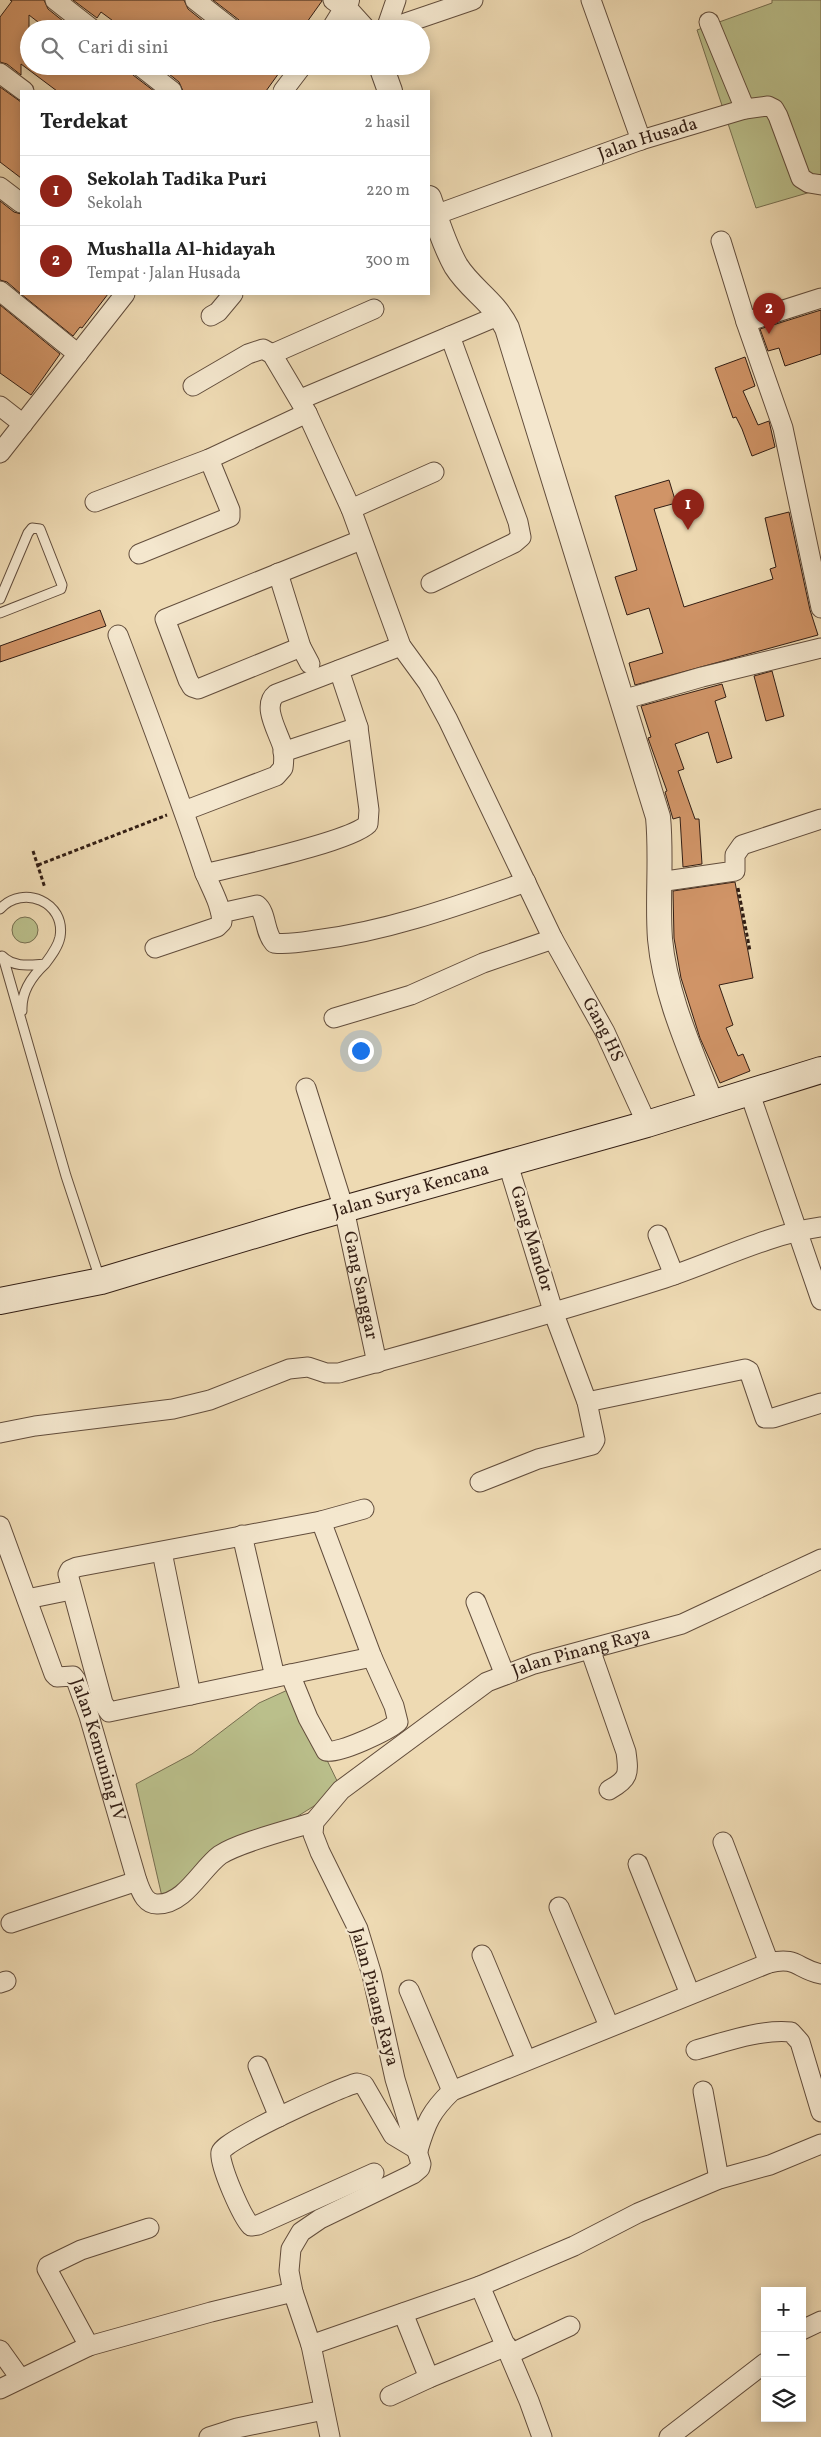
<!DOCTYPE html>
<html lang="id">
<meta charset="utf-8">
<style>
body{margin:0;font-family:Vollkorn,serif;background:#f6f6f6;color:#222}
.controls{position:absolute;right:15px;bottom:15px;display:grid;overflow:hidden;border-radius:0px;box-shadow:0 2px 12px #0003}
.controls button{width:45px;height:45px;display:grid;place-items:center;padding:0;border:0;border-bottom:1px solid #e0e0e0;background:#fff;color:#222;font:25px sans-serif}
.you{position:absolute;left:360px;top:1050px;width:18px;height:18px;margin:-12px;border:4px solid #fff;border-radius:50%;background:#1a73e8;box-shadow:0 0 0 8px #1a73e833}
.badge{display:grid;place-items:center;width:32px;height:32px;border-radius:50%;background:#8f2418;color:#fff;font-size:16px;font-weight:700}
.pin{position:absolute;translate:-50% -41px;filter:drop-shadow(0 1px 2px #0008)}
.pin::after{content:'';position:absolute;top:26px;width:18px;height:15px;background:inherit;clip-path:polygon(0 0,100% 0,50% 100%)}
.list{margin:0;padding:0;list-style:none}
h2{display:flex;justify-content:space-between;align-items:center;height:65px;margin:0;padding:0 20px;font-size:21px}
h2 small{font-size:16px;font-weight:400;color:#767676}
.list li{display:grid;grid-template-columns:32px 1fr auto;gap:15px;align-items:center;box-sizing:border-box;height:70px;padding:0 20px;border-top:1px solid #e0e0e0}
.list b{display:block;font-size:19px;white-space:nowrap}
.list p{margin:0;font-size:16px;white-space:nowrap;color:#767676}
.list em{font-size:16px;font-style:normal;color:#767676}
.icon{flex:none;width:28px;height:28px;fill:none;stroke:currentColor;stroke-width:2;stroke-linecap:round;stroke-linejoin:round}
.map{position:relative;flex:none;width:821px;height:2437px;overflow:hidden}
.search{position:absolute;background:#fff;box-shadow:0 2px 12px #0003;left:20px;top:20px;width:410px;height:55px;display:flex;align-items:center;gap:12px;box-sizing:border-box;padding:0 18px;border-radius:28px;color:#767676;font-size:19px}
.panel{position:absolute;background:#fff;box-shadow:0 2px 12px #0003;left:20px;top:90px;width:410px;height:205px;border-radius:0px}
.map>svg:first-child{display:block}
</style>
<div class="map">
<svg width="821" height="2437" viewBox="0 0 821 2437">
<rect width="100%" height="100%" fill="#eedab3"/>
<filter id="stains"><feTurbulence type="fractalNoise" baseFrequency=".004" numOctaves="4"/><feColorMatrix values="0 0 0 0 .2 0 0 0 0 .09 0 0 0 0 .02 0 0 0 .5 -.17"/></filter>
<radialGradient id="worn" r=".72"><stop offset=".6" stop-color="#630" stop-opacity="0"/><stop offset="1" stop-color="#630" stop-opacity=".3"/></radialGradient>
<path fill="#babf8b" stroke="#766e50" d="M772,0H821V189L756,208L697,30L772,3Z
M12 930a13 13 0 1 1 26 0a13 13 0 1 1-26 0Z
M292,1688L341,1789L163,1901L136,1784L192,1754L259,1703Z"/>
<path fill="#d09467" stroke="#331e14" d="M10,0H44L48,9L73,29H47L29,15V66H129L133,75L154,91H57L21,64V75L7,64L0,62V17L12,1Z
M73,0H184L188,9L213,29H124L101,12L97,18Z
M213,0H322V1L302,29H243L239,20Z
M159,66H284L266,91H183L179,82Z
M0,87L21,102V178L0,162Z
M0,201L14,212L21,214V294L7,282L0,280Z
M21,294H108L82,328L80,327L73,336Z
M0,305L60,354L31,395L0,373Z
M821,310V354L785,366L779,348L768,351L760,329Z
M745,357L755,386L743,391L758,425L769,421L775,447L752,456L742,429L736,417L733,418L715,368Z
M669,480L676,503L654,509L684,607L773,579L770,569L776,567L765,518L789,512L810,610L818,635L635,685L629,663L663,653L649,608L627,615L615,577L637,570L615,496Z
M100,610L106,626L0,662V646Z
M772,671L784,716L766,721L754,676Z
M722,684L726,697L715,701L732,758L717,763L708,732L675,744L684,769L678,771L695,819H699L702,864L683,867L680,817L673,819L665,792L667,791L648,738L651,737L641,706Z
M735,882L753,978L719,985L733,1025L726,1028L738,1056L743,1054L750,1071L720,1083L700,1038L681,978L674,938L673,891Z"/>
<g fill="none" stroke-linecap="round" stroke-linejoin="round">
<defs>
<path id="service" d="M0,599L28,533L32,528L40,529L62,585L61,589L0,613
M0,909C23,884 66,902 60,937C58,947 51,956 45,964C30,965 14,968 2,956
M3,957L66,1176L100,1279
M22,1011C21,992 31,977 45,964"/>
<g id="minor">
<path d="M55,0L92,29"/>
<path d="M195,0L232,29"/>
<path d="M591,0L641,140"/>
<path d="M709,22L745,109"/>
<path d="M331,29L344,8L333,0"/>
<path d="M386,29L396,0"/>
<path d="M388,29L473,0"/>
<path d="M140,66L172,91"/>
<path d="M0,73L24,91"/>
<path d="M283,91L302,66"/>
<path d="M0,187L21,203"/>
<path id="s1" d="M435,215L641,140L745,109L768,106L774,109L778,116L801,178L809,183L821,185"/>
<path d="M721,241L746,322L821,298"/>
<path d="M0,291L78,354"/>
<path d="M211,316L218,312L233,294"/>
<path d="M746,322L783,428L821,608"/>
<path d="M272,354L374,309"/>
<path id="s2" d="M193,386L248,354L263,349L272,354L307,413L351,509L401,646L428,683L448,720L553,939L605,1032L647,1124"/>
<path d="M301,399L500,315"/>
<path d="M0,406L23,424"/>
<path d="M0,453L125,294"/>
<path d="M95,502L209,459L307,413"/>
<path d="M351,509L434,472"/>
<path d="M139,554L230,517V510L209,459"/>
<path d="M278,573L301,647L310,664"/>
<path d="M431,583L514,543L521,537L518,522L450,336"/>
<path d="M118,635C147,711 176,787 202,865C208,884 221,902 222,922L217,927L155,948"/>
<path d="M301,647L198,689L192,687L188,680L165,619L361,540"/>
<path d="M622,700L702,677L821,648"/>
<path d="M283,752L358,727"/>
<path d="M184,811L276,776L283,768C284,761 284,755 283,748C279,733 261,706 276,694L401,646"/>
<path d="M205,874C236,866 350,842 368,824L369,810L358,727L339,670"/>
<path d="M659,882L735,871V855L742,845L821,819"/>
<path d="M221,913L257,905C267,913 264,932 274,943C287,945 303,942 316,940C388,931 457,906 526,882"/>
<path d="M334,1018L411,995L483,963L553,939"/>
<path id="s3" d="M306,1088L344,1209L377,1363"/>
<path d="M749,1091L821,1300"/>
<path d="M658,1235L674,1275"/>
<path d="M587,1402L745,1369L749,1371L765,1418H773L821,1403"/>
<path d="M0,1433L35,1426L173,1409L210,1400L289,1369L308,1367L326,1373H339C446,1343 553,1314 659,1280C713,1263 765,1235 821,1227"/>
<path d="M480,1482L538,1459L592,1445L595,1440L587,1402L554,1314L508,1164"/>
<path d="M364,1509L321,1521L77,1567L70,1570L68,1574L103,1703L109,1712L372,1657"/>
<path id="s4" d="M0,1526L54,1674L57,1677L73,1676L76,1680L89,1716L137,1881"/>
<path d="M242,1535L275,1677"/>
<path d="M162,1552L191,1695"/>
<path d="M27,1599L71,1590"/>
<path d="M476,1602L505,1675"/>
<path d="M590,1649L626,1752C629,1774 629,1779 609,1790"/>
<path d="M290,1674L308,1718L326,1751C339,1754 388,1731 398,1722L394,1706L372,1657L321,1521"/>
<path d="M723,1842L769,1963"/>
<path d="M638,1864L690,1994"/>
<path d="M559,1907L609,2026"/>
<path d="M11,1923L137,1881C141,1891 145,1905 158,1904C185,1904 201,1869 220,1855C240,1842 289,1830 314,1822"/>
<path d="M482,1955L526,2060"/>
<path d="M0,1983L6,1981"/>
<path d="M409,1990L452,2091"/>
<path d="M696,2050C725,2042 760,2029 791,2032L800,2042L821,2112"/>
<path d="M258,2066L279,2117"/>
<path d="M703,2091L719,2179"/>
<path d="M418,2150C426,2123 431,2111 452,2091L769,1963C797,1956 797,1969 821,1974"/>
<path d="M374,2173L258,2225L251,2226C242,2217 218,2163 221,2152C224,2140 340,2087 357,2083L364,2085L393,2135L418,2150"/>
<path d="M480,2286L529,2401L542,2437"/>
<path d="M403,2313L429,2378"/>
<path d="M802,2330L821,2321"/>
<path d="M311,2345L480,2286L574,2246L638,2213L719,2179L770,2165L821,2144"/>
<path d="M89,2346L47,2269L48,2266L81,2250L149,2228"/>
<path d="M0,2350L20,2378"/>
<path d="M510,2354L570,2326"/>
<path d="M0,2389L89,2346L211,2312L293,2292"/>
<path d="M390,2396L429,2378L507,2346"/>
<path d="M209,2437L237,2428L324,2410"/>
<path id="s5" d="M330,2437L311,2345L293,2292L289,2271L291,2249L301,2232L320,2219L413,2174L420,2168L421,2164L395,2079L372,1975L358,1929L320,1852L313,1834L314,1822L341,1790L487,1682L534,1664L682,1624L821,1559"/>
<path d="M669,2437L765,2363"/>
</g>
<path id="tertiary" d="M347,0L344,8L363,29
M381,66L390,91
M429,198C437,221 444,245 456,266C471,290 494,301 507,328L658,817C662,858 657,899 660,939C665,995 691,1051 711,1103"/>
<g id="secondary">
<path id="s6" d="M0,1301L101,1281L301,1221L647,1124L821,1070"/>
</g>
</defs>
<use href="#service" stroke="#624d3c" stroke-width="11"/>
<use href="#minor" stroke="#624d3c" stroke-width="21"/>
<use href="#tertiary" stroke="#624d3c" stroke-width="26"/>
<use href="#secondary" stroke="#331e14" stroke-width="28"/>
<path stroke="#331e14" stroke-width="3" stroke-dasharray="4 2.5" stroke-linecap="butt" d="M33,851L45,888
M38,865L167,815
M738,888L750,951"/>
<use href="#service" stroke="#f4e7ce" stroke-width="9"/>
<use href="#minor" stroke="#f4e7ce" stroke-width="19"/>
<use href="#tertiary" stroke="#f4e7ce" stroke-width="24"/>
<use href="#secondary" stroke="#f4e7ce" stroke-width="26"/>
</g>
<g text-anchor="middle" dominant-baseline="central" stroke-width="4.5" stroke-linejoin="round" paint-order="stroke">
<g font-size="18" fill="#331e14" stroke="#f4e7ce">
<text stroke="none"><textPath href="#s1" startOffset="226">Jalan Husada</textPath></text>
<text stroke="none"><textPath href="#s2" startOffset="844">Gang HS</textPath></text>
<text stroke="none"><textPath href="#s6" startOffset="426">Jalan Surya Kencana</textPath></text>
<text transform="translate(531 1239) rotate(73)">Gang Mandor</text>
<text stroke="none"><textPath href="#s3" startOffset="205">Gang Sanggar</textPath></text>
<text stroke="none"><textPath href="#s5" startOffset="1036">Jalan Pinang Raya</textPath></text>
<text stroke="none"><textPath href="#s4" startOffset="256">Jalan Kemuning IV</textPath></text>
<text transform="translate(374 1997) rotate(75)">Jalan Pinang Raya</text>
</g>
</g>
<rect width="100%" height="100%" filter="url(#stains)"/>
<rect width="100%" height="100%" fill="url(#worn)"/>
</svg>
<div class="controls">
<button>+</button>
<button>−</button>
<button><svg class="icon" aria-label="layers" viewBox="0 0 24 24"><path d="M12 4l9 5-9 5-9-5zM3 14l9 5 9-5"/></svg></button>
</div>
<div class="you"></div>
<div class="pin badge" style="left:688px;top:530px">1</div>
<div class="pin badge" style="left:769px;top:334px">2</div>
<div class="search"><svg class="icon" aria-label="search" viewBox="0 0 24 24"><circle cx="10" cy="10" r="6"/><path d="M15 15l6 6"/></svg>Cari di sini</div>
<section class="panel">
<h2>Terdekat<small>2 hasil</small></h2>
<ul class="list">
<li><span class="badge">1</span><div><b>Sekolah Tadika Puri</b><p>Sekolah</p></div><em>220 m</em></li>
<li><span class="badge">2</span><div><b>Mushalla Al-hidayah</b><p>Tempat · Jalan Husada</p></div><em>300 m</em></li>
</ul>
</section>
</div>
